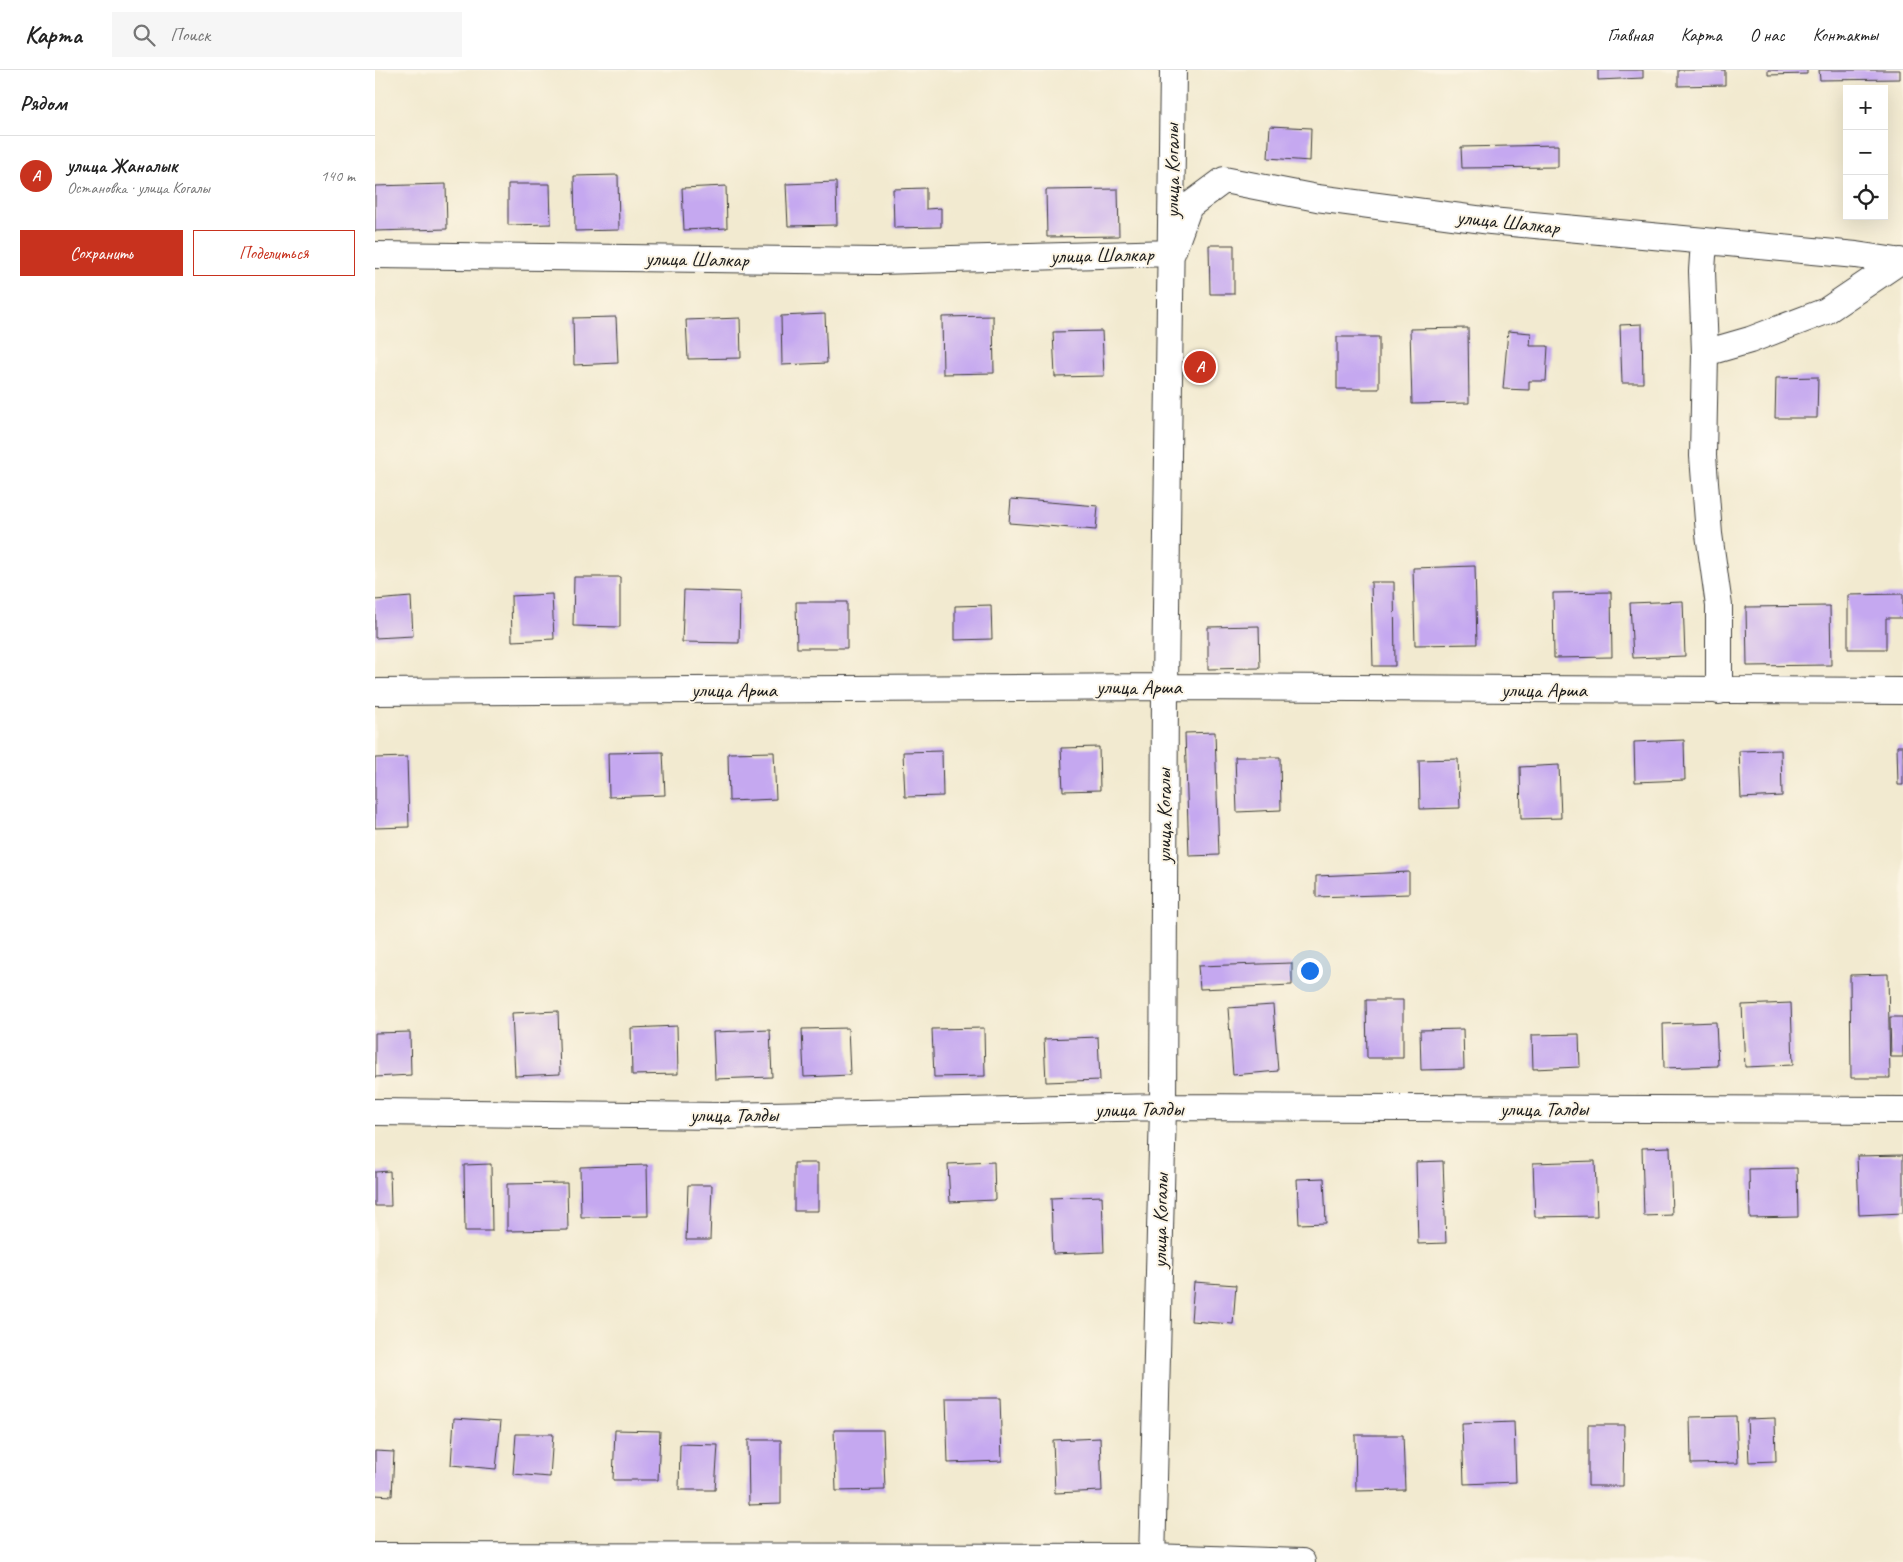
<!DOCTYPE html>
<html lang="ru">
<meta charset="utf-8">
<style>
body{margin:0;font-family:Caveat,sans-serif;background:#f6f6f6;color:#222}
.controls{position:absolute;right:15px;top:15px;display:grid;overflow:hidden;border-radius:0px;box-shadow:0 5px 20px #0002}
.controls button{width:45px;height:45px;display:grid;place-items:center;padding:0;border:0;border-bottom:1px solid #e0e0e0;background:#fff;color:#222;font:25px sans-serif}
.you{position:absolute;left:934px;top:900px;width:18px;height:18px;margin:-12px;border:4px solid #fff;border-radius:50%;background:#1a73e8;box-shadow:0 0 0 8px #1a73e833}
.badge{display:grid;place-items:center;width:32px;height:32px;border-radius:50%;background:#c8321e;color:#fff;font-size:16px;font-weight:700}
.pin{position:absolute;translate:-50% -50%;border:2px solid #fff;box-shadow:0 1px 5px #0006}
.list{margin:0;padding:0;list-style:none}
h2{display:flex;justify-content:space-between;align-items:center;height:65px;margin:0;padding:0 20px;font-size:21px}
h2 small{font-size:16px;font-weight:400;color:#767676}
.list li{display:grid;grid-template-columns:32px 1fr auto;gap:15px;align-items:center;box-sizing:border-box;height:80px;padding:0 20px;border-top:1px solid #e0e0e0}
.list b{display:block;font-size:19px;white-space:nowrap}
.list p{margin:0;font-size:16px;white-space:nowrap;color:#767676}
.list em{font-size:16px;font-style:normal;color:#767676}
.actions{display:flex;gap:10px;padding:15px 20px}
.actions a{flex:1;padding:11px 0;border:1px solid #c8321e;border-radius:0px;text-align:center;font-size:18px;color:#c8321e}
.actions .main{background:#c8321e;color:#fff}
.icon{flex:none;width:28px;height:28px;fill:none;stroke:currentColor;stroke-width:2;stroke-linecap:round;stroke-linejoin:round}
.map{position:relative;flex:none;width:1528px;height:1492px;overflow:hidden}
header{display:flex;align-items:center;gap:30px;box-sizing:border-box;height:70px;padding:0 25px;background:#fff;border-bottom:1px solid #e0e0e0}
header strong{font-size:24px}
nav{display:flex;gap:28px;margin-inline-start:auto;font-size:18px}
.search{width:350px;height:45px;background:#f6f6f6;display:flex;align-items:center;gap:12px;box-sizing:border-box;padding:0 18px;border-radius:0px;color:#767676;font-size:19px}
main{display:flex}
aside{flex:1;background:#fff}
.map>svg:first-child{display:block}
</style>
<header>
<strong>Карта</strong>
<div class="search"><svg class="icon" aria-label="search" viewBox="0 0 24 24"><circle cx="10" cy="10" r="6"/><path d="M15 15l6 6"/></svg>Поиск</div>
<nav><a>Главная</a><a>Карта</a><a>О нас</a><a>Контакты</a></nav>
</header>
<main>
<aside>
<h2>Рядом<small></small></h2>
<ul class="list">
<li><span class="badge">A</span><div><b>улица Жаналык</b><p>Остановка · улица Когалы</p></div><em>140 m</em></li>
</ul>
<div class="actions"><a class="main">Сохранить</a><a>Поделиться</a></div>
</aside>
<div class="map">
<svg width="1528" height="1492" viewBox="0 0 1528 1492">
<rect width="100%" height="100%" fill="#fcf5e5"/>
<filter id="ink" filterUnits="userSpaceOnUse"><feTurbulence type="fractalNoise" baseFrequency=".02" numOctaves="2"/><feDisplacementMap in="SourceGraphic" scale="10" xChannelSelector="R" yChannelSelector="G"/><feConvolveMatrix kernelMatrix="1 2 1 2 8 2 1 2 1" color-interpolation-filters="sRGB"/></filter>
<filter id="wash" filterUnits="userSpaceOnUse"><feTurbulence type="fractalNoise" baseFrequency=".0096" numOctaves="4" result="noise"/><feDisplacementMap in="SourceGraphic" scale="20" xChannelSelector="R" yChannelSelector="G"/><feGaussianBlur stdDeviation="1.12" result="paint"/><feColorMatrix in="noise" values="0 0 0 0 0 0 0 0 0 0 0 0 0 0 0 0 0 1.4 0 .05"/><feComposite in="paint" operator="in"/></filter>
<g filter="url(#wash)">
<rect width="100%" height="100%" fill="#f2ead0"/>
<g id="blocks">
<path fill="#c5a8f0" d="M1223,0H1268V8L1223,10Z
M1303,0H1350V15L1303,16Z
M1393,0H1432V4L1393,5Z
M1444,0H1525V9L1445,10Z
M895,56L936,58L935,91L893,88Z
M1183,75V97L1087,98L1086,77Z
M243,105L244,160L200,161L199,106Z
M461,112L462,155L413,156L411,114Z
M71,114L72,159L0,161V116Z
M133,114H175L176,154L133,155Z
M351,116L352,158L309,160L307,118Z
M551,118V139L566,138V157L519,158L518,119Z
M743,119L744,166L672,167L671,120Z
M834,175H859V224H835Z
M450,244L452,293L407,295L406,246Z
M618,246L619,303L568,304L567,247Z
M241,247L243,293L199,295L198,248Z
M365,248L366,288L313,289L311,250Z
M1267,254L1268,313H1247L1245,255Z
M1093,258L1094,333L1037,334L1035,259Z
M727,261L729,306L680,307L678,262Z
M1133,261L1156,263L1155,276H1173L1171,311H1154V320L1128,319Z
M962,267H1004V319H962Z
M1443,307L1442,348H1400L1401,308Z
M636,429L723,436L721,460L634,453Z
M1100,496L1102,574L1040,575L1038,498Z
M199,507H245V557L198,556Z
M996,512H1019L1020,596H998Z
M309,520L365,522L364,573L307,572Z
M1236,522L1237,587L1179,588L1178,523Z
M177,524L179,569L137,571L136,526Z
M1528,524V548H1511V579H1473V525Z
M36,527L38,566L0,568V530Z
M1308,531L1310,586L1258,588L1255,533Z
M421,532H472V578H422Z
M616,535L617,569L580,570V536Z
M1455,536L1456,595L1372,596L1371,537Z
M884,556L885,598L833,599V557Z
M840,662L844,785L814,786L810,663Z
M1309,670L1310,710L1260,712L1259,672Z
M1522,676H1528V715H1523Z
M724,677L725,720L688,721L686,678Z
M1406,680L1407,726L1366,728L1364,681Z
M567,681L568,726L530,727L528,682Z
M288,682L290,725L234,727L233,683Z
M399,682L401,729L354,731L353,683Z
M32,687L34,757L0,758V688Z
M860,687H905L906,740L862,742Z
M1083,689L1085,738L1045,739L1044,690Z
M1184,695L1186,748L1146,749L1145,697Z
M1034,802V824L941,827V806Z
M917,893V915L825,919L823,896Z
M1513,904L1515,1008H1476L1475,905Z
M991,930H1028V988H992Z
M1416,933L1418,995L1370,997L1367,935Z
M898,935L903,1001L858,1005L853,938Z
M183,941L185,1004L140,1006L137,943Z
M1515,947H1528V987H1516Z
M1341,952L1343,996L1289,998L1288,954Z
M302,956L303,1004L257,1005L256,958Z
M473,958L475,1005L429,1007L427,959Z
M609,958L610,1006L559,1007L557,959Z
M1088,959L1089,999L1046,1000L1045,960Z
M395,960L397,1007L340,1009L338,962Z
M35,962L36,1005L0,1007V963Z
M1204,964L1205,997L1158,999L1157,965Z
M723,967L725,1010L671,1012L669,969Z
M1295,1077L1297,1145L1269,1146L1267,1078Z
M1528,1085V1143L1484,1145L1482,1086Z
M1068,1091L1071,1173L1043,1174L1041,1092Z
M1220,1091L1222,1146L1160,1147L1158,1093Z
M619,1092L620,1130L575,1132L573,1094Z
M419,1093H443V1141H419Z
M116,1094L117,1161H90L89,1095Z
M272,1095L273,1146L206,1147L205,1097Z
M1422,1098L1423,1147L1375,1148L1374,1099Z
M15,1101L16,1136H0V1102Z
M949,1108L951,1153L924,1154L922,1109Z
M192,1113L193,1160L132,1161V1114Z
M313,1115H337L335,1170H311Z
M727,1126L729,1182L678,1184L676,1128Z
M819,1212L861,1215L858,1254L816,1251Z
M571,1328H625L627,1391L573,1393Z
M1361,1346L1363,1393L1316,1394L1315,1347Z
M79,1348L126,1351L121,1399L76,1395Z
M1400,1348L1401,1391L1374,1392L1372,1349Z
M1139,1352L1141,1412L1089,1414L1087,1354Z
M1213,1355H1249L1248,1416H1213Z
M240,1360L285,1361L283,1410H238Z
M459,1360H508L510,1420L461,1421Z
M141,1364H178L175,1407L138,1404Z
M980,1365H1028L1030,1420L981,1421Z
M725,1368L727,1421L680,1423L678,1370Z
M373,1370H406V1434L374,1435Z
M305,1374L343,1375L340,1420H304Z
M0,1381L19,1382L17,1426L0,1425Z"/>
</g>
</g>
<g filter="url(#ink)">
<use href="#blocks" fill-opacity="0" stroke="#3c3b37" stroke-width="1"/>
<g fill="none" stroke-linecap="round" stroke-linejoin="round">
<defs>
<path id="street" d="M1329,171L1327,201L1330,283
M0,185L504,191L797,183L814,136L849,110L942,128L1116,151L1481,185L1528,192
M1344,621V536L1334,464L1328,386L1330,283L1375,270L1451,241L1525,191
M0,622L790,617L1528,621
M0,1042L347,1046L788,1037L1528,1040
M0,1486L777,1487L927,1492
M777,1492L788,1037L790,617L798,0"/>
</defs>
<use href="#street" stroke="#3c3b37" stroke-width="28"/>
<use href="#street" stroke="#fff" stroke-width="26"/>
</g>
</g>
<g text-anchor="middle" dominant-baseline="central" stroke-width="4" stroke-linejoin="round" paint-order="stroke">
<g font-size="21" fill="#1c1c1c" stroke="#fcf5e5">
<text transform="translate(797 101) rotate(-90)">улица Когалы</text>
<text transform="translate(1133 152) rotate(6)">улица Шалкар</text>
<text transform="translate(727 185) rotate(-1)">улица Шалкар</text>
<text transform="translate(322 189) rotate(1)">улица Шалкар</text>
<text x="764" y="617">улица Арша</text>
<text x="359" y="620">улица Арша</text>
<text x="1169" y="620">улица Арша</text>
<text transform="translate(789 746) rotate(-90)">улица Когалы</text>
<text transform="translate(764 1039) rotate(-1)">улица Талды</text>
<text x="1169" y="1039">улица Талды</text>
<text x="359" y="1045">улица Талды</text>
<text transform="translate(785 1151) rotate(-89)">улица Когалы</text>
</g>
</g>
</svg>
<div class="controls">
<button>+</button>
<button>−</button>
<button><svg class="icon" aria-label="locate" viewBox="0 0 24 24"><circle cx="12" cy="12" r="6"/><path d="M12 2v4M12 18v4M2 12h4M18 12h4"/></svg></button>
</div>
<div class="you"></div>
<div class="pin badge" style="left:825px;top:297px">A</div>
</div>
</main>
